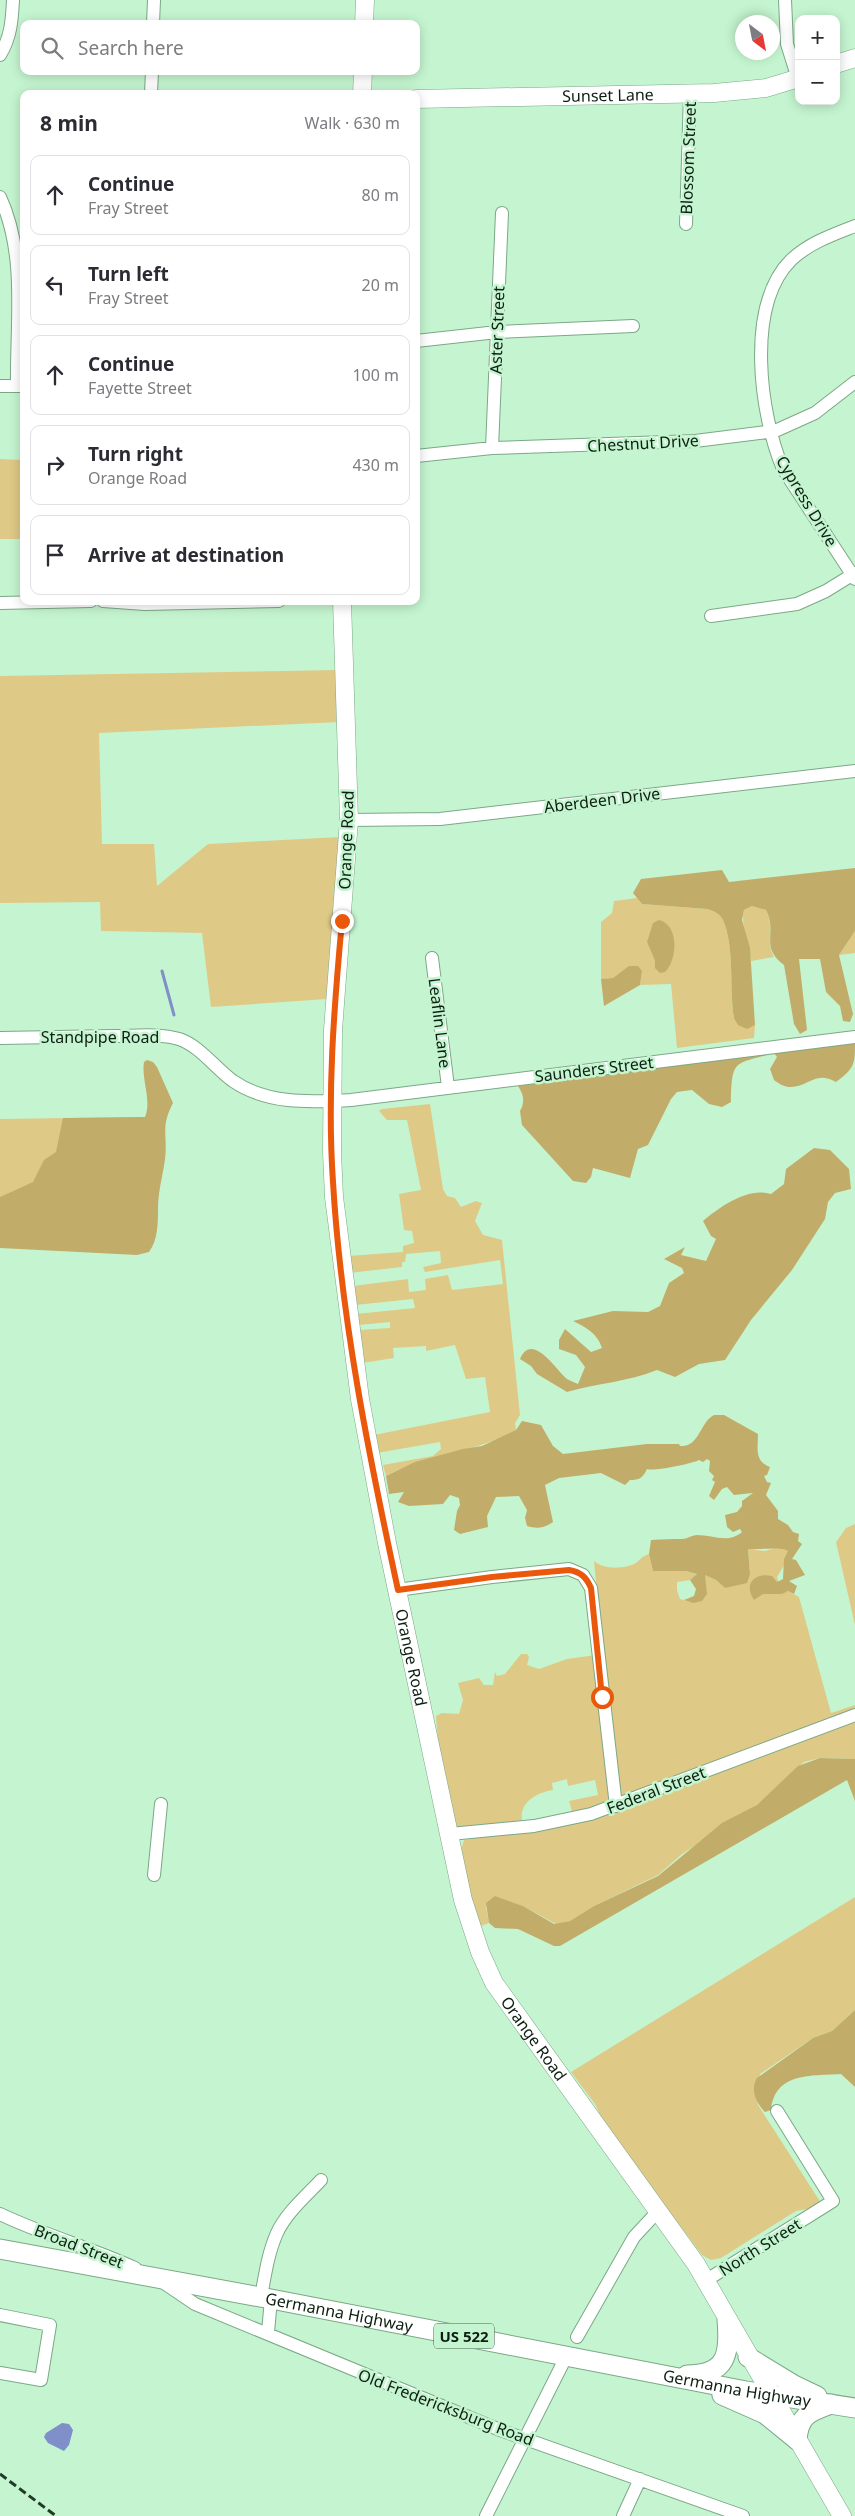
<!DOCTYPE html>
<meta charset="utf-8">
<style>
body{margin:0;font-family:"Noto Sans",sans-serif;background:#f7f7f7;color:#2b2b33}
.controls{position:absolute;right:15px;top:15px;display:grid;overflow:hidden;border-radius:10px;box-shadow:0 2px 12px #0003}
.controls button{width:45px;height:45px;display:grid;place-items:center;padding:0;border:0;border-bottom:1px solid #e1e1e2;background:#fff;color:#2b2b33;font:25px sans-serif}
.compass{position:absolute;left:735px;top:15px;width:45px;height:45px;border-radius:50%;background:#fff;box-shadow:0 2px 12px #0003;rotate:148deg}
.stop{position:absolute;width:15px;height:15px;margin:-11px;border:4px solid #ea580c;border-radius:50%;background:#fff}
.stop.end{background:#ea580c;border-color:#fff;box-shadow:0 1px 5px #0008}
.list{margin:0;padding:0;list-style:none}
h2{display:flex;justify-content:space-between;align-items:center;height:65px;margin:0;padding:0 20px;font-size:21px}
h2 small{font-size:16px;font-weight:400;color:#7c7c81}
.list li{display:grid;grid-template-columns:32px 1fr auto;gap:15px;align-items:center;box-sizing:border-box;height:80px;margin:0 10px 10px;padding:0 10px;border:1px solid #e1e1e2;border-radius:10px}
.list b{display:block;font-size:19px;white-space:nowrap}
.list p{margin:0;font-size:16px;white-space:nowrap;color:#7c7c81}
.list em{font-size:16px;font-style:normal;color:#7c7c81}
.icon{flex:none;width:28px;height:28px;fill:none;stroke:currentColor;stroke-width:2;stroke-linecap:round;stroke-linejoin:round}
.map{position:relative;flex:none;width:855px;height:2516px;overflow:hidden}
.search{position:absolute;background:#fff;box-shadow:0 2px 12px #0003;left:20px;top:20px;width:400px;height:55px;display:flex;align-items:center;gap:12px;box-sizing:border-box;padding:0 18px;border-radius:10px;color:#7c7c81;font-size:19px}
.panel{position:absolute;background:#fff;box-shadow:0 2px 12px #0003;left:20px;top:90px;width:400px;height:515px;border-radius:10px}
.map>svg:first-child{display:block}
</style>
<div class="map">
<svg width="855" height="2516" viewBox="0 0 855 2516">
<rect width="100%" height="100%" fill="#c5f5d0"/>
<path fill="#dfc987" fill-rule="evenodd" d="M0,459L24,460V539H0Z
M338,670L340,722L99,733L102,844H154L157,886L208,844L340,837L327,999L211,1007L202,933L101,931L100,902L0,903V676Z
M637,898L642,904L707,909C713,911 720,914 723,920C735,947 729,989 734,1018L747,1028L755,1025L754,1038L677,1048L671,984L640,985L642,971L622,972L613,978L601,979V922L612,913L614,901ZM647,942L674,948L671,957L655,968V961Z
M752,906L766,910C775,929 765,941 774,957L751,961C750,943 740,927 744,910Z
M855,931V953L839,955Z
M430,1104L443,1189L447,1196L455,1198L461,1207L476,1201L482,1203L475,1221L483,1235L502,1240L520,1415L515,1423L516,1430C475,1453 427,1454 386,1476L383,1465L433,1456L441,1449L440,1442L377,1453L374,1435L490,1412L485,1377L466,1379L455,1345L426,1351V1346L393,1348L394,1358L362,1363L359,1330L390,1328V1322L359,1325L356,1314L415,1308L413,1299L355,1305L353,1286L408,1279L409,1292L426,1290L425,1279L448,1275L452,1290L503,1284L500,1260L425,1272L423,1267L441,1263L440,1251L406,1254L405,1262H402V1267L349,1273L348,1256L403,1252V1246L414,1243L412,1231L404,1230L399,1194L421,1190L407,1120H387L379,1111L382,1109Z
M145,1117L0,1247V1119Z
M855,1524V1625L836,1542L846,1528Z
M775,1548H785L792,1552L777,1577L782,1593L788,1591L799,1597L831,1713L855,1705V1712L573,1815L569,1801L598,1795L595,1780L568,1786L567,1779L552,1783L553,1790C538,1792 519,1802 522,1820L455,1829L438,1741L436,1716L442,1713L459,1714L463,1700L458,1683L479,1678L484,1685H493L495,1672L497,1676L505,1674L521,1654H527L529,1657L527,1665L539,1669L567,1659L603,1654L594,1561C604,1570 625,1569 636,1563C641,1559 642,1556 649,1554L653,1571H686L697,1574L690,1580L677,1582V1590L680,1599L693,1603L705,1575L716,1580L725,1588L750,1574L748,1549L765,1551Z
M855,1719V1759L820,1758L804,1762L757,1805L682,1854L658,1875L594,1906L570,1921L556,1924L523,1906L495,1896L486,1907L489,1923L478,1927L461,1850L464,1840L588,1821Z
M855,1897V2010L832,2031L813,2038L760,2074L756,2096L758,2105L821,2203L812,2208L796,2211L721,2258L711,2260L702,2255L606,2127L595,2104L571,2072Z"/>
<path fill="#c2ac6a" d="M855,868V931L839,955L853,1014L850,1022L843,1021L840,1006L826,992L820,959H799L807,1030L800,1034L794,1024L784,965C759,946 778,934 766,910L752,906L744,910L742,920L750,948L755,1025L747,1029L738,1025L734,1018C729,989 735,947 723,920C720,914 714,911 707,909L642,904L633,893L641,879L722,870L729,882Z
M659,920C680,925 677,961 665,972L660,973L655,968V961L647,942L653,923Z
M629,966H638L642,971L640,985L604,1006L601,979L613,978Z
M855,1041C855,1064 855,1068 836,1082C814,1070 809,1088 789,1087C784,1087 778,1083 774,1080L770,1069L777,1057L774,1053C734,1065 732,1058 731,1102L722,1107L709,1104L692,1090L677,1092L671,1099L648,1145L638,1149L630,1178L593,1168L591,1177L586,1183L573,1181L522,1125L520,1111C525,1102 524,1095 518,1086Z
M147,1060L153,1062L157,1067L173,1103C160,1128 168,1134 165,1159C163,1175 158,1191 158,1208C158,1223 158,1240 149,1252L137,1255L0,1248V1197L33,1182L44,1160L56,1152L63,1118L145,1117C152,1100 141,1079 144,1062Z
M814,1148L830,1150L849,1169L851,1189L835,1193L828,1202L825,1219L792,1270L751,1320L725,1360L699,1364L675,1377L657,1370C628,1382 597,1383 567,1392L537,1374L531,1366L520,1359C532,1331 556,1370 567,1379C570,1381 574,1382 578,1384L585,1367L576,1355L559,1349V1340L565,1329L591,1352L602,1348C597,1333 587,1328 573,1321L613,1311L648,1312L660,1306L669,1283L684,1273L682,1268L664,1259L685,1247L681,1255L706,1261L716,1239L711,1236L703,1221C721,1206 748,1187 771,1194L784,1184L786,1169Z
M714,1415H724L758,1434C758,1448 754,1461 770,1467L767,1475L764,1476L767,1482L771,1483L766,1495L778,1511V1519L788,1525L793,1532L799,1534L798,1541L802,1544L792,1559L796,1560L805,1575L789,1581L797,1586L794,1594L788,1591L782,1594H763L754,1600C743,1584 755,1572 772,1576L777,1582L783,1579L784,1559L788,1551C781,1546 759,1550 748,1549L750,1574L747,1583L725,1588L716,1580L705,1575L707,1594L702,1601L693,1603L684,1600L694,1596L696,1589L690,1580L697,1574L686,1571H653L649,1554L651,1540C662,1539 672,1539 682,1539C687,1539 692,1535 697,1535C713,1535 728,1544 742,1532L740,1529L733,1532L727,1527L725,1515L737,1512L742,1506V1501L753,1493L734,1495L727,1487L722,1489L714,1500L709,1496L715,1482L712,1480L714,1476L709,1471L710,1461L707,1459L703,1462L699,1460C695,1463 652,1472 647,1469C643,1478 639,1480 630,1480L625,1485L601,1473L559,1478L545,1485L553,1522C545,1528 537,1529 527,1526L525,1518L527,1510L519,1496L496,1497L487,1516L488,1527L460,1534L454,1530L457,1511L460,1505L459,1498L450,1495L443,1504L409,1506L398,1502L404,1492L389,1494L386,1476L415,1462L463,1449L482,1446L516,1430L522,1421L541,1425L553,1446L563,1454L647,1444H679L680,1446C699,1448 700,1422 714,1415Z
M820,1758L855,1759V1801L847,1780L560,1946H554L518,1929L495,1928L489,1923L486,1903L495,1896L523,1906L554,1924L570,1921L594,1906L658,1876L722,1823L757,1805L798,1766Z
M855,2010V2087L841,2074C811,2076 775,2072 771,2110L765,2112C756,2103 750,2090 757,2078L813,2038L832,2031Z"/>
<path fill="#7e8fc9" d="M62,2423L69,2424L73,2430L69,2445L64,2451L48,2443L44,2437L46,2433Z"/>
<g fill="none" stroke-linecap="round" stroke-linejoin="round">
<path stroke="#7e8fc9" stroke-width="3" d="M162,971L174,1015"/>
<defs>
<path id="street" d="M785,0L787,44L798,79
M153,24L154,0
M0,55C11,37 12,20 13,0
M151,94L152,71
M0,197C27,255 16,323 17,385
M686,224L690,93
M855,226C832,235 809,243 791,260C745,306 760,415 783,469L855,579
M416,341L497,332L633,326
M0,386H24
M492,448L502,213
M416,456L492,448L695,441L775,431L815,413L855,382
M103,601L145,604L279,601
M0,603L91,601
M711,616L797,604L826,591L855,573
M349,820L440,819L855,771
M432,958L448,1087
M0,1038C38,1037 76,1037 114,1036C135,1036 159,1033 179,1039C200,1046 215,1068 233,1081C268,1105 311,1102 351,1100L855,1037
M397,1590L492,1577L569,1569L583,1575L591,1588L616,1806
M450,1834L534,1826L591,1814L855,1715
M154,1875L161,1804
M0,2214C44,2235 91,2248 135,2268
M705,2281L833,2201L777,2111
M164,2283L195,2304L500,2430L743,2516
M261,2297C265,2275 268,2253 277,2233C286,2213 306,2196 321,2180
M0,2315L50,2325L41,2380L0,2373
M268,2332L271,2299
M577,2337L634,2237L659,2210
M486,2516L567,2355
M623,2516L640,2479"/>
<g id="secondary">
<path d="M364,24L365,0"/>
<path d="M836,64L855,58"/>
<path d="M362,94L363,71"/>
<path id="s1" d="M416,99L714,93L766,88L799,78"/>
<path id="s2" d="M342,601L349,820L333,1030L332,1152L334,1197L360,1399L387,1543L463,1900L480,1952L494,1983L696,2264L842,2516"/>
</g>
<g id="primary">
<path id="s3" d="M0,2249L271,2299L746,2391L855,2408"/>
<path d="M748,2357L794,2385L817,2396"/>
<path d="M687,2375C727,2375 730,2354 727,2320"/>
<path d="M722,2395L765,2414L797,2440"/>
<path d="M797,2440C799,2415 809,2412 831,2404"/>
</g>
</defs>
<use href="#street" stroke="#7ba886" stroke-width="14"/>
<use href="#secondary" stroke="#7ba886" stroke-width="19"/>
<use href="#primary" stroke="#7ba886" stroke-width="21"/>
<use href="#street" stroke="#fff" stroke-width="12"/>
<use href="#secondary" stroke="#fff" stroke-width="18"/>
<use href="#primary" stroke="#fff" stroke-width="19"/>
<path stroke="#233929" stroke-width="3" stroke-dasharray="8 4" stroke-linecap="butt" d="M0,2474L56,2516"/>
</g>
<g fill="none" stroke-linecap="round" stroke-linejoin="round">
<path stroke="#ea580c" stroke-width="6" d="M342,921C334,1007 327,1096 333,1182C341,1319 369,1456 398,1590L492,1577L569,1570C581,1572 586,1577 591,1588L602,1697"/>
</g>
<g text-anchor="middle" dominant-baseline="central" stroke-width="5" stroke-linejoin="round" paint-order="stroke">
<rect fill="#c5f5d0" stroke="#445f4b" stroke-width="1" x="434" y="2323.5" width="60" height="25" rx="4"/>
<g font-size="15" font-weight="bold" fill="#0d1f12">
<text x="464" y="2336">US 522</text>
</g>
<g font-size="16" fill="#0d1f12" stroke="#c5f5d0">
<text stroke="none"><textPath href="#s1" startOffset="192">Sunset Lane</textPath></text>
<text transform="translate(688 158) rotate(-88)">Blossom Street</text>
<text transform="translate(497 330) rotate(-88)">Aster Street</text>
<text transform="translate(643 443) rotate(-3)">Chestnut Drive</text>
<text transform="translate(807 501) rotate(59)">Cypress Drive</text>
<text transform="translate(602 800) rotate(-7)">Aberdeen Drive</text>
<text transform="translate(346 840) rotate(-88)">Orange Road</text>
<text transform="translate(440 1023) rotate(83)">Leaflin Lane</text>
<text x="100" y="1037">Standpipe Road</text>
<text transform="translate(594 1069) rotate(-7)">Saunders Street</text>
<text stroke="none"><textPath href="#s2" startOffset="1064">Orange Road</textPath></text>
<text transform="translate(656 1790) rotate(-21)">Federal Street</text>
<text stroke="none"><textPath href="#s2" startOffset="1469">Orange Road</textPath></text>
<text transform="translate(79 2246) rotate(21)">Broad Street</text>
<text transform="translate(760 2247) rotate(-32)">North Street</text>
<text stroke="none"><textPath href="#s3" startOffset="345">Germanna Highway</textPath></text>
<text stroke="none"><textPath href="#s3" startOffset="750">Germanna Highway</textPath></text>
<text transform="translate(446 2407) rotate(21)">Old Fredericksburg Road</text>
</g>
</g>
</svg>
<div class="controls">
<button>+</button>
<button>−</button>
</div>
<svg class="compass" viewBox="-18 -18 36 36"><path d="M0-13l5 13h-10z" fill="#e53935"/><path d="M0 13l5-13h-10z" fill="#7c7c81"/></svg>
<div class="stop" style="left:602px;top:1697px"></div>
<div class="stop end" style="left:342px;top:921px"></div>
<div class="search"><svg class="icon" aria-label="search" viewBox="0 0 24 24"><circle cx="10" cy="10" r="6"/><path d="M15 15l6 6"/></svg>Search here</div>
<section class="panel">
<h2>8 min<small>Walk · 630 m</small></h2>
<ul class="list">
<li><svg class="icon" aria-label="ahead" viewBox="0 0 24 24"><path d="M12 20V5M6 11l6-6 6 6"/></svg><div><b>Continue</b><p>Fray Street</p></div><em>80 m</em></li>
<li><svg class="icon" aria-label="left" viewBox="0 0 24 24"><path d="M17 20v-9H6M10 6l-5 5 5 5"/></svg><div><b>Turn left</b><p>Fray Street</p></div><em>20 m</em></li>
<li><svg class="icon" aria-label="ahead" viewBox="0 0 24 24"><path d="M12 20V5M6 11l6-6 6 6"/></svg><div><b>Continue</b><p>Fayette Street</p></div><em>100 m</em></li>
<li><svg class="icon" aria-label="right" viewBox="0 0 24 24"><path d="M7 20v-9h11M14 6l5 5-5 5"/></svg><div><b>Turn right</b><p>Orange Road</p></div><em>430 m</em></li>
<li><svg class="icon" aria-label="arrive" viewBox="0 0 24 24"><path d="M6 21V4h12l-3 4 3 4H6"/></svg><div><b>Arrive at destination</b></div></li>
</ul>
</section>
</div>
